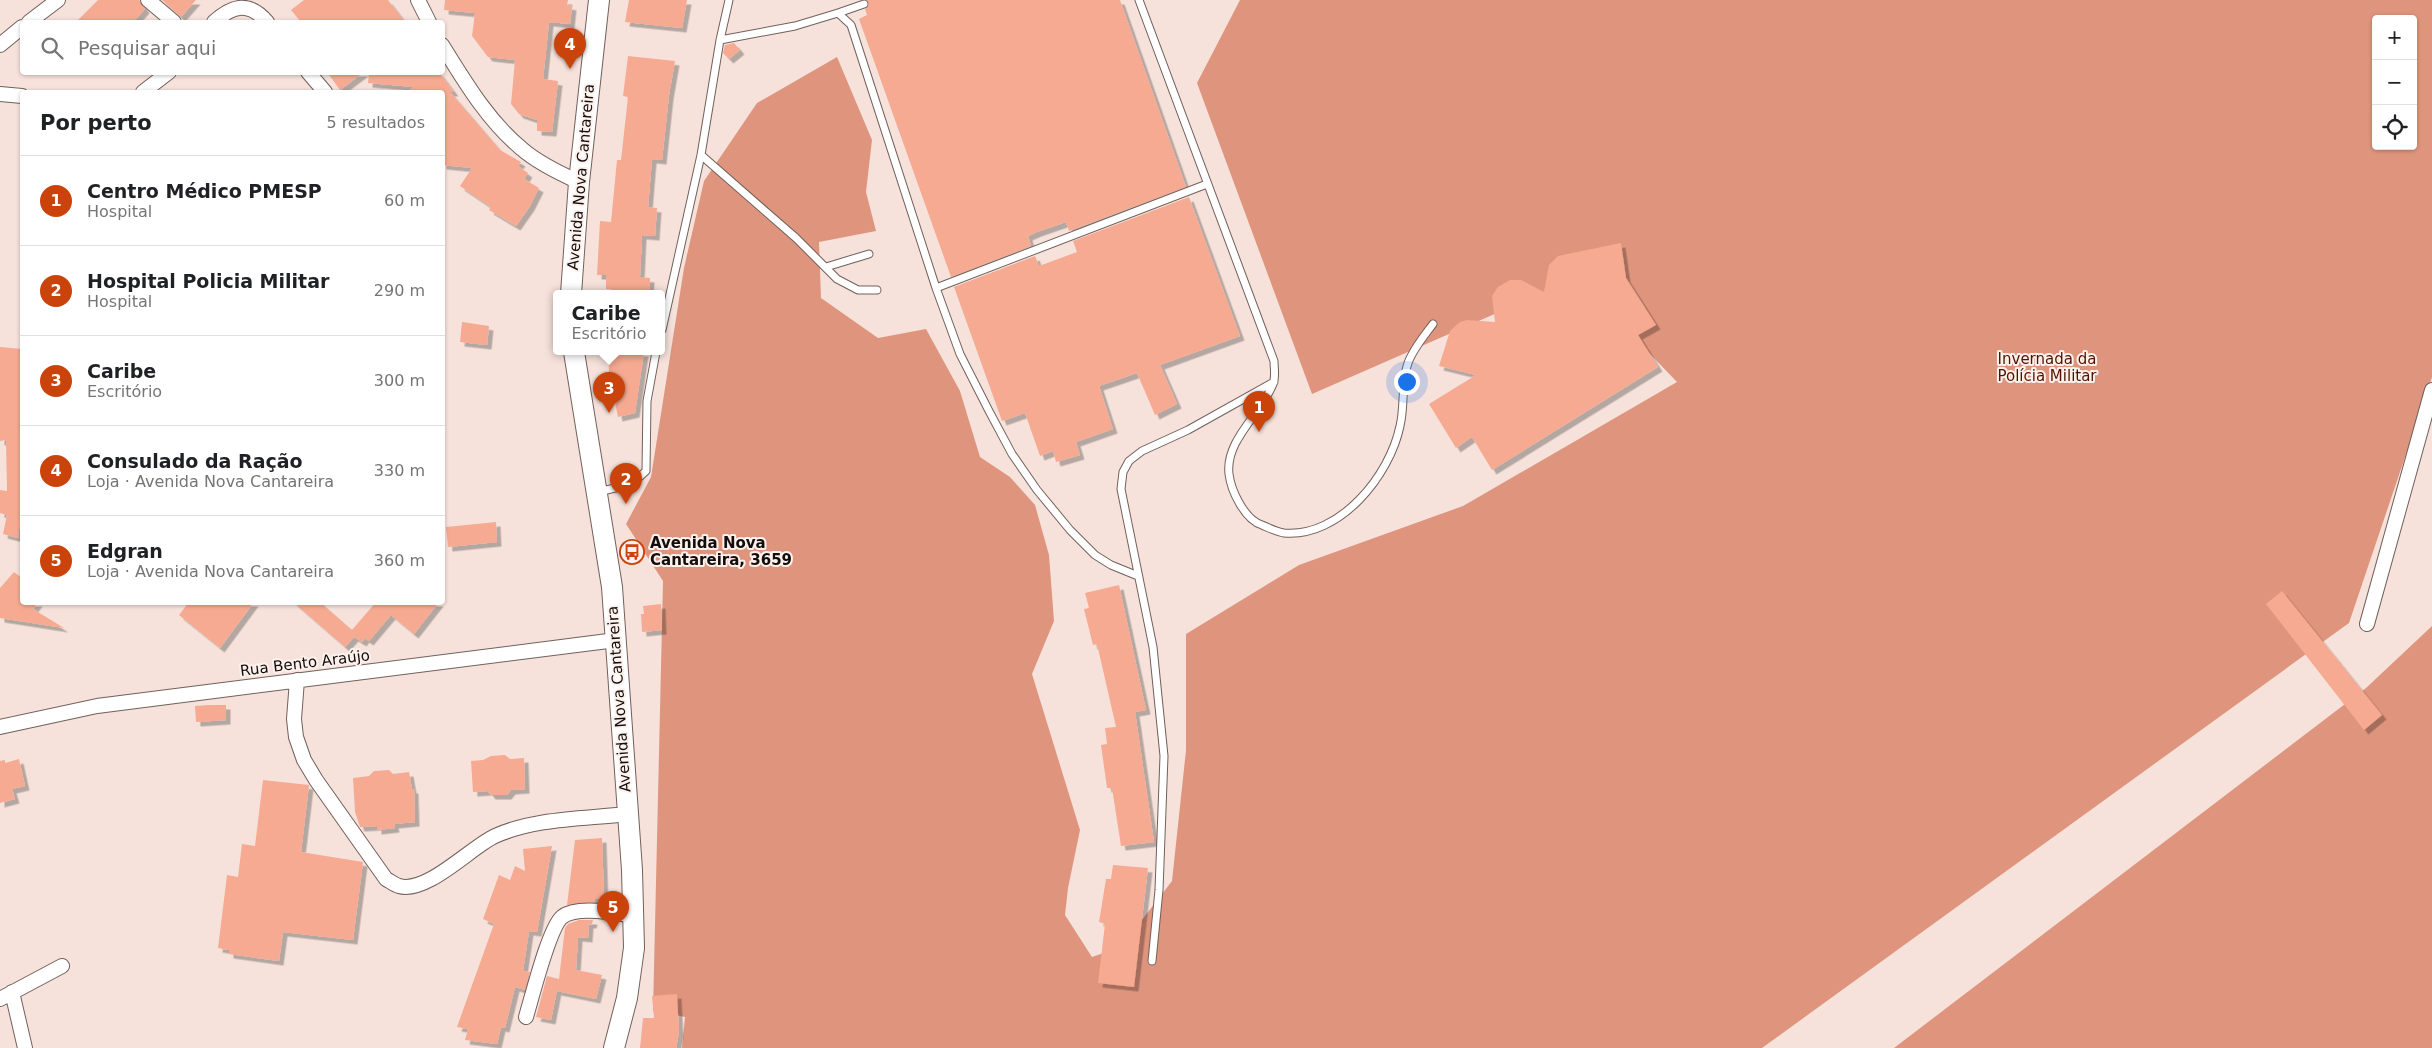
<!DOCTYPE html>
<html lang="pt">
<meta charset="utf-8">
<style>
body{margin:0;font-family:"DejaVu Sans",sans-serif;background:#f2f2f2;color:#202124}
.controls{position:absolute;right:15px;top:15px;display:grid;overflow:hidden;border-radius:5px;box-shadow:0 1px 4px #0004}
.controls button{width:45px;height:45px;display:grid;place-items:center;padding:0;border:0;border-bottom:1px solid #e0e0e0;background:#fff;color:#202124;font:25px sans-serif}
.you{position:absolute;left:1406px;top:381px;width:18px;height:18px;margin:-12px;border:4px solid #fff;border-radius:50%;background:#1a73e8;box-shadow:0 0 0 8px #1a73e833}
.badge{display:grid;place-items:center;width:32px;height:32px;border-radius:50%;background:#ca430b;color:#fff;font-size:16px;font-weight:700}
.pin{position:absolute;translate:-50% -41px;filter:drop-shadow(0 1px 2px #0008)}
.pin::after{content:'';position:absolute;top:26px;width:18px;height:15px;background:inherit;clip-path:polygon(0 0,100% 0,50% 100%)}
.popup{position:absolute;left:553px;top:290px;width:112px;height:65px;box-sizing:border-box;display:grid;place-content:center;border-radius:5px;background:#fff;filter:drop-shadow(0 1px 4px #0005);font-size:16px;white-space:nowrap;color:#757577}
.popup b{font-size:19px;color:#202124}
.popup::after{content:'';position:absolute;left:50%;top:100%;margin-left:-10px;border:10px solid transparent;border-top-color:#fff}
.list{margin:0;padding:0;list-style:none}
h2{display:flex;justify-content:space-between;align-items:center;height:65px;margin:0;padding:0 20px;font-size:21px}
h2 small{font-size:16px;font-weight:400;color:#757577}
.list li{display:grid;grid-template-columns:32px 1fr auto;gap:15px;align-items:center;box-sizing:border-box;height:90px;padding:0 20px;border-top:1px solid #e0e0e0}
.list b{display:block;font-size:19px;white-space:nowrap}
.list p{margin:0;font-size:16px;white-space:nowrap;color:#757577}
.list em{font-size:16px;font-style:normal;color:#757577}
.icon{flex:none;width:28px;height:28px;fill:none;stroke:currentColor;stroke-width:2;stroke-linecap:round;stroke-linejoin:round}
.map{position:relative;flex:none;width:2432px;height:1048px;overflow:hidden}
.search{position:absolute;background:#fff;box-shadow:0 1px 4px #0004;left:20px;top:20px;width:425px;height:55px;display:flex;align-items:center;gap:12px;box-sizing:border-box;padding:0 18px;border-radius:5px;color:#757577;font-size:19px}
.panel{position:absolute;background:#fff;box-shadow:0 1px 4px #0004;left:20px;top:90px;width:425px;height:515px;border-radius:5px}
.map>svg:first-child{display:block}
</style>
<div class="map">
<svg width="2432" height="1048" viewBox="0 0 2432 1048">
<defs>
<filter id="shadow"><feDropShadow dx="4.5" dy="4.5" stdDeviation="0" flood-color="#0004"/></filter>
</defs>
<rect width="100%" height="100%" fill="#f6e2db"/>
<path fill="#df957d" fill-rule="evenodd" d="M1240,0H2432V377L2349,623L1762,1048H682L685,1017L653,1011L663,581L626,524L651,477L684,268L704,181L757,103L837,57L872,140L866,192L876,231L819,242L821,298L878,338L926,329L960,391L980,457L1010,477L1035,505L1049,555L1054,621L1032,674L1080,830L1068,888L1065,915L1092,957L1121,947L1172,881L1186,750V634L1299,565L1463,506L1677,382L1577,278L1312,394L1197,83ZM2376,19H2413V146H2376Z
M2432,626V1048H1894L2366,688Z"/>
<path fill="#f6aa92" filter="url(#shadow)" d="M98,0H139L145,9L133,22H76Z
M162,0H196L181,17Z
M304,0H388L405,22H301L291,10Z
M445,0H568L567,5L572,6L570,24L549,22L543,79L558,81L552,132L537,131V120L519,114L511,104L515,60L488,57L472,36L475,13L444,10Z
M629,0H687L682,28L625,22Z
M867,0H1120L1186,187L1069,231L1066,222L1037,232L1028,236L1031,246L951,277L859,19L867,15L865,9L869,5Z
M734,43L740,50L729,59L723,53L725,45Z
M628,56L675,61L669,95L662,160L652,159L648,207L657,208L655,236L642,235L640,277L650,278L649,294H618V290L606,289V275H597L600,221L611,222L617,160H621L628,97L623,96Z
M327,72H364L340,90Z
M369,72H439L454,92H450L500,150L521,162L518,166L528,173L524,179L539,188L530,206L516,226L489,210L491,207L460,186L472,168L442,165V92H407L414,87L368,83Z
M1189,197L1240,336L1160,365L1177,404L1155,415L1137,373L1099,386L1113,429L1076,442L1080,455L1056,462L1053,451L1040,456L1025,413L1002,421L954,287L1035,256L1039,266L1077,252L1073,241Z
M1621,243L1626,278L1656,325L1638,335L1658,367L1492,470L1472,437L1456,448L1429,404L1476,375L1439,366L1450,331L1460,322L1467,320L1495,322L1492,296L1498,287L1510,280H1521L1544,292L1549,265L1558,256Z
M462,322L489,326L487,345L460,342Z
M0,347L22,349V506L18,538L3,534L7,515L0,513V490L7,491L6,440L0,441Z
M608,352H644L635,413L618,417L609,374Z
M496,522L497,542L448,547L446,527Z
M14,572L22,578V602H38L33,609L64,628L0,618V588Z
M1119,585L1146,710L1135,712L1154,842L1121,846L1112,788H1107L1101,745L1107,744L1105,728L1116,727L1097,644L1093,645L1084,609L1089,608L1085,593Z
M2282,591L2382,715L2364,730L2266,604Z
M189,602H254L220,648L179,615Z
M293,602H320L352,630L376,602H439L414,634L391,615L369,641L365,638L362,642L354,637L345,647Z
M661,604L662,630L642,632L641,614H644L643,606Z
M210,705H226V720L196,722L195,706Z
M505,755L510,759L524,758L525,789L511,790L507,795H491L488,791L473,792L471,761L483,760L491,756Z
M19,759L25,786L12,789L15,799L0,803V761L5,760V763Z
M389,770L393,774L409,772L412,789H414L415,822L394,824L395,828L377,830V826L360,827L355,812L353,778L369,776L374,771Z
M263,780L309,785L301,852L363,862L353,940L283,932L279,961L229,954V950L218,948L227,875L238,877L242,844L255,846Z
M602,838L604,898L595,899L594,902L567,905L575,840Z
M552,846L537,932L529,931L523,971L530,972L525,990L515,987L505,1028L501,1027L497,1044L465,1040L468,1029L457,1027L494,924L483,919L499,875L510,880L515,866L525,871L523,849Z
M1113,865L1148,868L1134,987L1098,983L1105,924L1099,922L1106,879H1111Z
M579,920H593L592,924H589L588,938L578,937L576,970L602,975L596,999L557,991L559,980L551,1020L536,1017L547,976L559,979L565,928L568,924Z
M677,994L679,1032L676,1048H640L643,1018H654L652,996Z"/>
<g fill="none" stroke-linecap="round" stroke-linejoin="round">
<defs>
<path id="service" d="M1139,0L1274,361C1274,368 1276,377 1273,384C1262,413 1225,440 1229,474C1231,491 1245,520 1262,525C1269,528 1277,532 1284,533C1340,538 1390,475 1400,426C1405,406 1401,382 1408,363C1413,349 1424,336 1433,324
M838,13L864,4
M720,40L795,26L838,13L851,25L936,288L960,354L989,411L1012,454L1037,490L1070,530L1095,555L1111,565L1138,576
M701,155L796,238L837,279L858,290H877
M826,267L869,254
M936,288L1207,184
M662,330L701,155L720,40L729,0
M598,492L632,484L646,471L647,401L656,352
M1152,961L1159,890L1164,756L1153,647L1121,489L1123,472L1129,461L1142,451L1188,430L1274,382"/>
<path id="minor" d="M148,0L174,22
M418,0L429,22
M29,22L58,0
M214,22C233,5 249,1 267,22
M0,45L22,27
M442,45C465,82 488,121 522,149C538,163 559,173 579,182
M308,72L325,92
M143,92L169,72
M0,94L22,96
M2367,624L2432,390
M297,680L294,719L296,737L304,760L316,780L386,879C390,881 395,885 399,886C427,894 471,847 495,836C535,818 584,819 627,814
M0,727L97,706L616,640
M12,992L25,1048
M0,999L62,966
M526,1017C532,997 549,928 562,917C577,905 617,913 634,916"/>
<path id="secondary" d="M571,294L579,182L599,0
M574,352L612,587L632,870L634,948L627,998L614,1048"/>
</defs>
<use href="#service" stroke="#71605b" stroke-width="9"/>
<use href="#minor" stroke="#71605b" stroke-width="16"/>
<use href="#secondary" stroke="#71605b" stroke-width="22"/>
<use href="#service" stroke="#fff" stroke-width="7"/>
<use href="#minor" stroke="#fff" stroke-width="14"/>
<use href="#secondary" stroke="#fff" stroke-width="20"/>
</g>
<defs>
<symbol id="bus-ring" viewBox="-11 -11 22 22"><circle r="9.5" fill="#fdf1ed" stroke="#ca430b" stroke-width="1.5"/><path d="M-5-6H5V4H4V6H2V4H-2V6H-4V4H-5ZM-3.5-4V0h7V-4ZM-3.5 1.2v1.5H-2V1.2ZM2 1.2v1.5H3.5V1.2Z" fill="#ca430b"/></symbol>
</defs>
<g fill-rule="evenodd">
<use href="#bus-ring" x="618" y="538" width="28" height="28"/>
</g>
<g text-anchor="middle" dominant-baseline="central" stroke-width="4" stroke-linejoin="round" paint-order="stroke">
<g font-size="15" fill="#130d0b" stroke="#fdf1ed">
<text transform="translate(581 177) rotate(-85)">Avenida Nova Cantareira</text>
<text transform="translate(305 663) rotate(-7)">Rua Bento Araújo</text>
<text transform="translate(619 699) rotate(-94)">Avenida Nova Cantareira</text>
</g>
<g font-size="15" fill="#531200" stroke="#fdf1ed">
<text x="2047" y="359">Invernada da<tspan x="2047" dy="17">Polícia Militar</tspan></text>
</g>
<g font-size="15" font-weight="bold" fill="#130d0b" stroke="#fdf1ed" text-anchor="start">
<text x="650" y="543">Avenida Nova<tspan x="650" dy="17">Cantareira, 3659</tspan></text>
</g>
</g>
</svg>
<div class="controls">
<button>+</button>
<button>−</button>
<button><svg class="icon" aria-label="locate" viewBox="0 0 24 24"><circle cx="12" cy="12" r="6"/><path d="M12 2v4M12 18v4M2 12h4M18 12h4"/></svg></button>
</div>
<div class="you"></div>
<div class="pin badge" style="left:1259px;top:432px">1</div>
<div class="pin badge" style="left:626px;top:504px">2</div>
<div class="pin badge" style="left:609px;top:413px">3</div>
<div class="popup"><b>Caribe</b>Escritório</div>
<div class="pin badge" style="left:570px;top:69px">4</div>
<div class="pin badge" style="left:613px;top:932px">5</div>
<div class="search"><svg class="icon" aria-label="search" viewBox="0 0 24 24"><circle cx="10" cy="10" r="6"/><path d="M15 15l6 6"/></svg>Pesquisar aqui</div>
<section class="panel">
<h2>Por perto<small>5 resultados</small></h2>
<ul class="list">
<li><span class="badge">1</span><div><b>Centro Médico PMESP</b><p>Hospital</p></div><em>60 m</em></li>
<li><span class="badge">2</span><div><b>Hospital Policia Militar</b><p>Hospital</p></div><em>290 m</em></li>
<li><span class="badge">3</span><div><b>Caribe</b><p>Escritório</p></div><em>300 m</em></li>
<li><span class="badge">4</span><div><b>Consulado da Ração</b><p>Loja · Avenida Nova Cantareira</p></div><em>330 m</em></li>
<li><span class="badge">5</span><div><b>Edgran</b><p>Loja · Avenida Nova Cantareira</p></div><em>360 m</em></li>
</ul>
</section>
</div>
